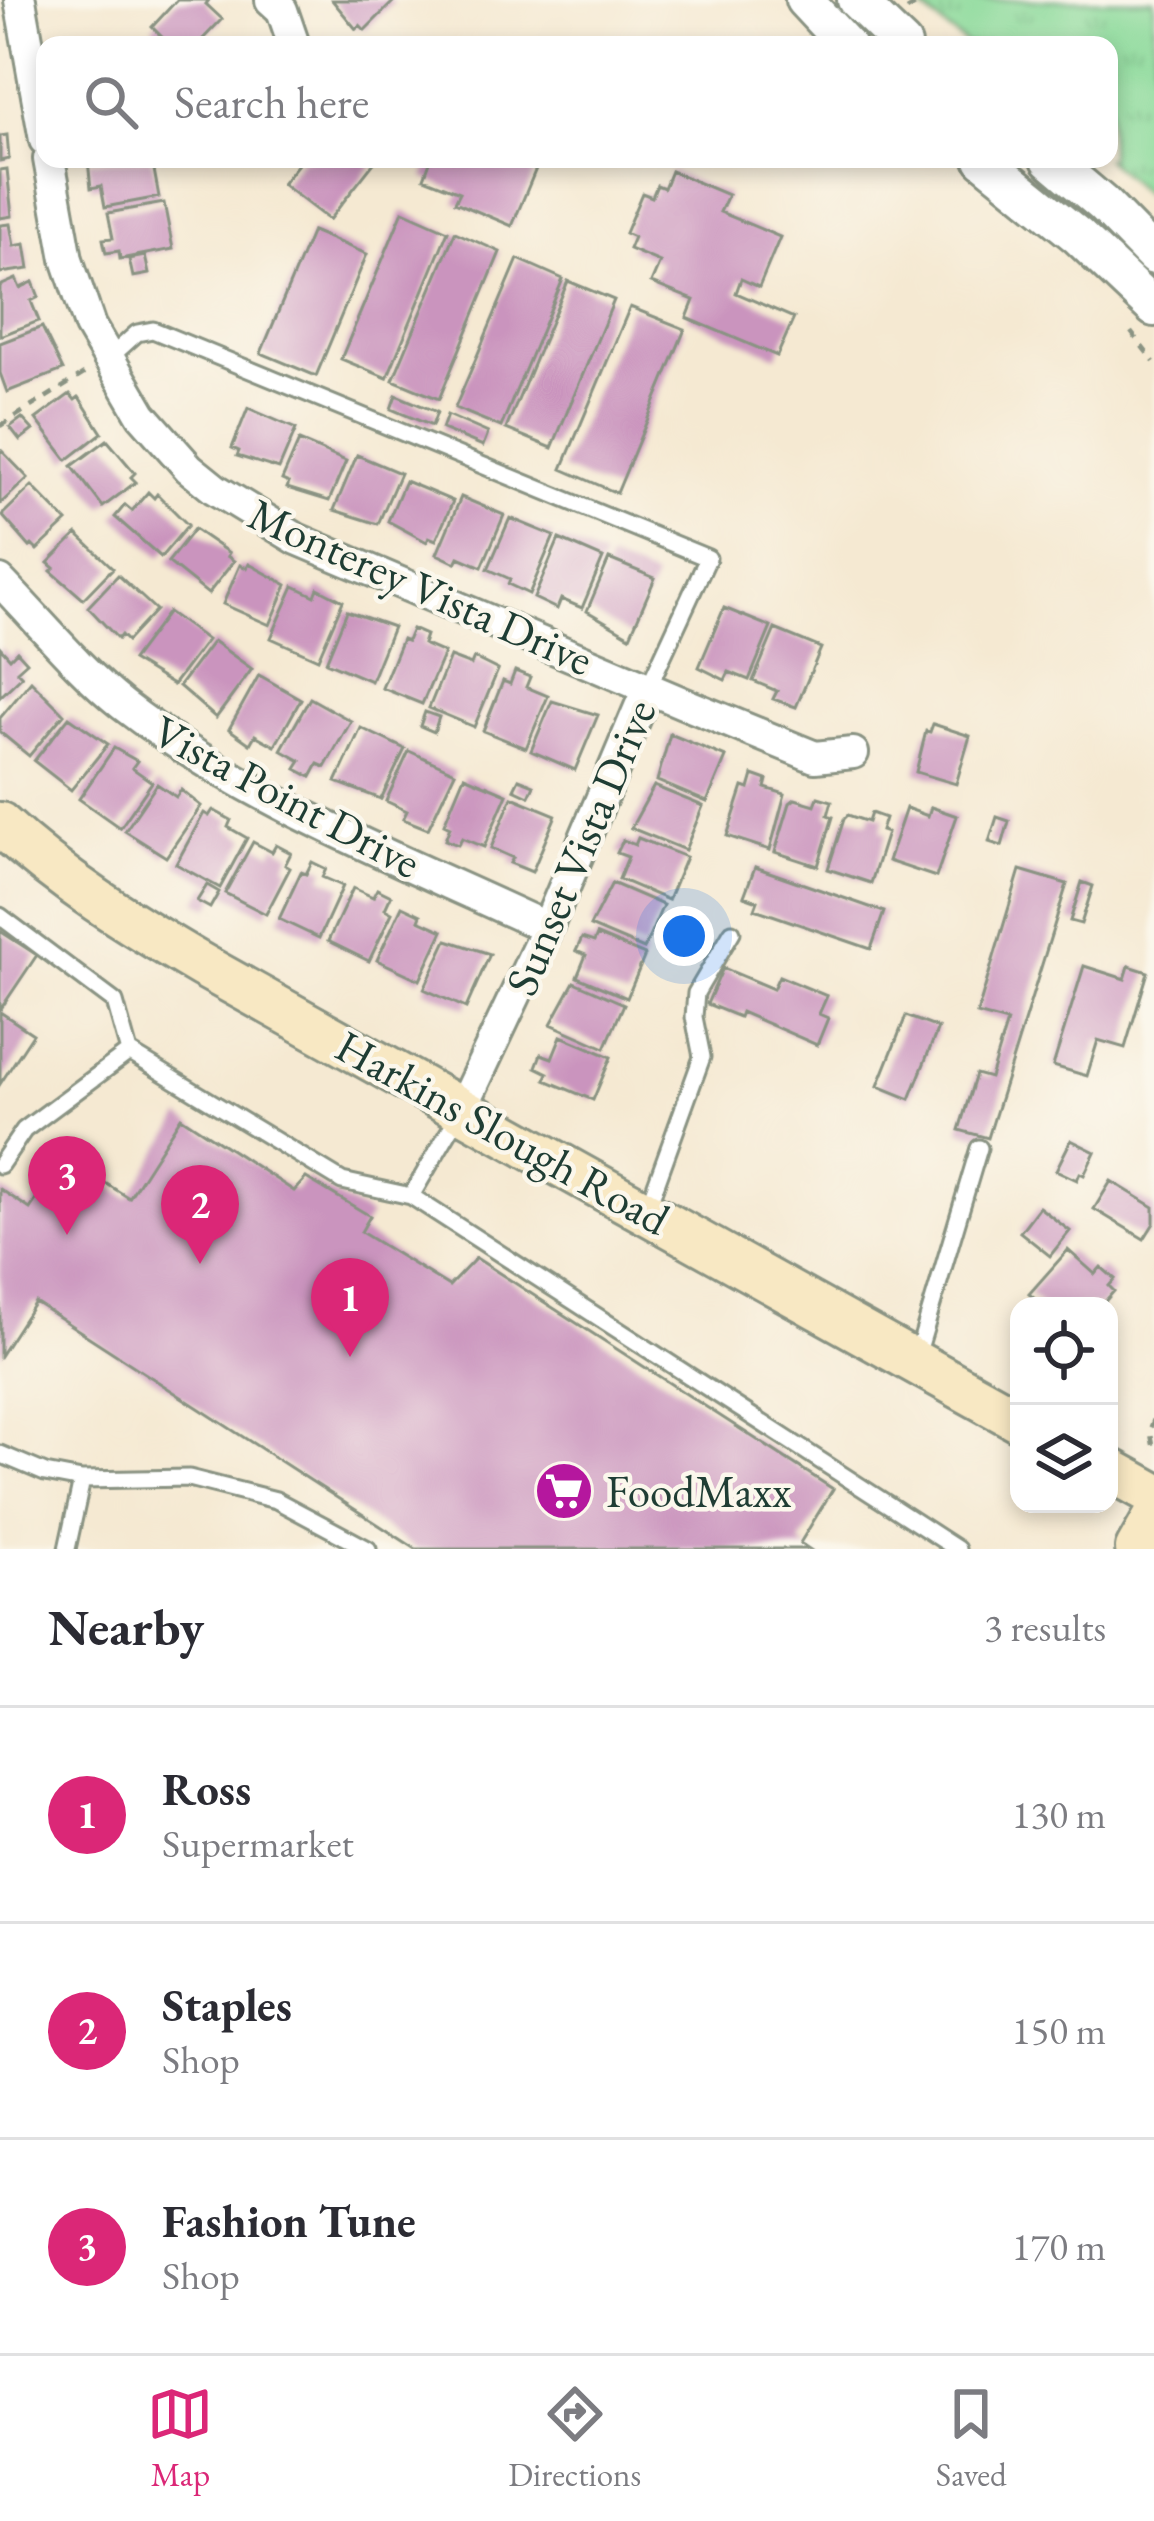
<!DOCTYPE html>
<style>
body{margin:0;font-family:"EB Garamond",serif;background:#f7f7f7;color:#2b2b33}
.controls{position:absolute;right:36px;bottom:36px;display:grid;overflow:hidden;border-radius:24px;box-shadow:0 6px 18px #0003}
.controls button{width:108px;height:108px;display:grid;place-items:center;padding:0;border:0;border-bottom:3px solid #e1e1e2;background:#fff;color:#2b2b33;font:60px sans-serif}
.you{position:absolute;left:684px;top:936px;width:42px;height:42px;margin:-30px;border:9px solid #fff;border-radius:50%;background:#1a73e8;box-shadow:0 0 0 18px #1a73e833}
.badge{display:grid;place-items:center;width:78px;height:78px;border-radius:50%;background:#db2777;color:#fff;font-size:39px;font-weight:700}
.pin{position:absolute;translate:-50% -99px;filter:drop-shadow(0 3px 6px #0008)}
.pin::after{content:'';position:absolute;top:63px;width:42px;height:36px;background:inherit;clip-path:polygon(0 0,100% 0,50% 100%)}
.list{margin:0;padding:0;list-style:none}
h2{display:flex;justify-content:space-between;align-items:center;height:156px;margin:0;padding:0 48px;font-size:51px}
h2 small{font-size:39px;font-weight:400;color:#7c7c81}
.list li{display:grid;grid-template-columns:78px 1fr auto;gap:36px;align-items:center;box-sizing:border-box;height:216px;padding:0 48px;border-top:3px solid #e1e1e2}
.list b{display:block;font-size:45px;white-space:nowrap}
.list p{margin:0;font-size:39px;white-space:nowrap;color:#7c7c81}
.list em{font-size:39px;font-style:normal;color:#7c7c81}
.icon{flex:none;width:66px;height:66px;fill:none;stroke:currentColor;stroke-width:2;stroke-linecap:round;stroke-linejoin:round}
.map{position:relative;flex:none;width:1154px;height:1549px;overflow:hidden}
.search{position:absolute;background:#fff;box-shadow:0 6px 18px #0003;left:36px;right:36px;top:36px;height:132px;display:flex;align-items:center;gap:30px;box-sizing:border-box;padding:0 42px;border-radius:24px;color:#7c7c81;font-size:45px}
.sheet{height:804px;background:#fff}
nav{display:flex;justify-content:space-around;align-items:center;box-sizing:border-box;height:168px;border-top:3px solid #e1e1e2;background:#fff;font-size:33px;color:#7c7c81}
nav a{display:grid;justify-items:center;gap:6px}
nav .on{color:#db2777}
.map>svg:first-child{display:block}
</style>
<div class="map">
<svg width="1154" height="1549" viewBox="0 0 1154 1549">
<defs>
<pattern id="grass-tufts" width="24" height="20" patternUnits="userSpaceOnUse" patternTransform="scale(3)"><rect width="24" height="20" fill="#89d999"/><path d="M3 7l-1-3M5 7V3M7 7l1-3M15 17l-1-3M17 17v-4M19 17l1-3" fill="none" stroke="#76bb84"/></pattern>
</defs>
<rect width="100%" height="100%" fill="#fbf7ec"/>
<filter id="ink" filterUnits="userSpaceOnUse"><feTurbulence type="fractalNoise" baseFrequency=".00833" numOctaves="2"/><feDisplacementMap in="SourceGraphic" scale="24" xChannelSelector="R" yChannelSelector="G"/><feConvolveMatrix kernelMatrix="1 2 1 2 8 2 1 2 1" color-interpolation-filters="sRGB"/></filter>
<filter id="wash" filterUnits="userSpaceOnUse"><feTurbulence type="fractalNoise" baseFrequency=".004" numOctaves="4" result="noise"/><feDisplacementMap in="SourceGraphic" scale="48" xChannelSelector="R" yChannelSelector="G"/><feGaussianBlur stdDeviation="2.7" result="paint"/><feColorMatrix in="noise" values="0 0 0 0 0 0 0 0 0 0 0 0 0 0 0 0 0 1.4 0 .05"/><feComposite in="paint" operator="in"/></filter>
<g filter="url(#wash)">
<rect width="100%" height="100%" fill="#f5e9d2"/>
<path fill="url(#grass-tufts)" stroke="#548b66" stroke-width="3" d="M912,0H1154V202L1106,159H1109V45H967Z"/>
<g id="blocks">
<path fill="#ca94be" d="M177,0H209L206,4L222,19L197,45H170L152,27Z
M332,0H395L365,30L360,25L356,29Z
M7,135L9,159L0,161V136Z
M152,159L159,197L105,207L101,186L91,188L88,161Z
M302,159H377L329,220L282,184Z
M431,159H540L512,226L455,202L460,192L424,178Z
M7,169L12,216L0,218V170Z
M671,171L728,195L720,212L780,237L759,287L741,279L736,293L794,318L777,356L687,318L694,300L651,283L660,262L629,249L634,237L625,233L642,193L652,197L657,185L664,188Z
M164,203L173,249L120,259L119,251L106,253L103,239L113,238L108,213Z
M403,211L448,231L387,378L341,359Z
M10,224L14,246L25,244L29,269L0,273V225Z
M312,231L367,254L316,376L261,353Z
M455,232L500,252L439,399L393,380Z
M145,256L149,274L133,277L129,259Z
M518,259L563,279L501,427L455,408Z
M16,279L20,288L33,282L39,297L31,301L39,321L0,336V286Z
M568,281L614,300L552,448L506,429Z
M630,307L685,329L617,493L562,469Z
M42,327L63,370L7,392L0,373V343Z
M70,394L75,400L79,397L102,433L67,460L36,419Z
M396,395L437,412L432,426L391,409Z
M248,408L296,429L279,469L237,456L239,451L232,448Z
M447,415L488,433L483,446L442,429Z
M22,418L33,430L20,440L10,427Z
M107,440L135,473L131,477L136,482L103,507L72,466Z
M299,441L346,461L329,501L287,488L289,483L282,480Z
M0,449L28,478L0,504Z
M357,455L400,473L378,524L334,510Z
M405,481L453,501L436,540L429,537L427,542L388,521Z
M32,486L67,522L37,550L32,545L30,547L2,515Z
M148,492L154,498L157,494L188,525L161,557L115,517L125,505L132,511Z
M461,497L504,515L482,567L459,557L456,563L437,554Z
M510,518L554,536L529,594L508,584L510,579L488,569Z
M194,529L229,553L227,556L234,561L208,594L168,562Z
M77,534L113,568L83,599L51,571L54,568L48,563Z
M559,539L603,558L582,608L561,599L557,609L534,598Z
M609,559L655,578L630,636L587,611Z
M249,564L287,585L270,625L223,604L240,565L247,568Z
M118,575L156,610L127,641L121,635L118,639L88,607Z
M294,586L315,596L318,588L343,601L318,659L271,638Z
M724,608L771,627L749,680L729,672L725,680L699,667Z
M347,611L393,627L371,681L326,662Z
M168,612L207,640L173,685L132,660Z
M412,629L426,635L423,644L444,653L422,704L382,688L402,639L407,641Z
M775,629L821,648L796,707L773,699L777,691L753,681Z
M213,641L252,669L216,718L179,686Z
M0,647L10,658L17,651L27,662L17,671L22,676L0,697Z
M450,657L471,665L474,658L498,670L474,727L429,708Z
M515,671L530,677L526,687L548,696L526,748L483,731L503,681L510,684Z
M259,675L301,699L275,746L255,735L250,744L229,729Z
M31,681L64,714L29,756L0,732V718Z
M310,698L351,721L325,767L318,764L311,777L296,769L301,761L281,750Z
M552,701L598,715L575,770L531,751Z
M425,712L439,717L434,732L420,726Z
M69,717L108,744L71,790L34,761Z
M933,724L970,736L956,784L916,772L926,731L930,732Z
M361,728L405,749L381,799L336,782Z
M670,734L726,757L707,802L657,781Z
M114,748L137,761L132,768L152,782L120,828L79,799Z
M409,751L455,772L428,829L403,819L407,811L386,801Z
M753,775L767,780L765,788L785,794L770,850L727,836L743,787L749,789Z
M464,776L507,794L484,847L462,838L458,845L445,840L450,827L444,824Z
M519,779L534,785L529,796L514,789Z
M157,784L176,797L181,790L201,806L166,857L125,831Z
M654,786L703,806L685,850L631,828Z
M512,797L556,815L532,872L510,863L513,858L491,848Z
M818,797L832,801L828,815L833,817L818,866L775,852L790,803L795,799L815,805Z
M931,807L957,816L936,877L888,861L906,808L928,816Z
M213,810L231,820L228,827L247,838L220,888L176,864L204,813L209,816Z
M871,813L885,818L881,831L887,833L871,883L828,869L844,819L848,815L868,822Z
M997,817L1009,821L1002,846L989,842Z
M638,838L686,857L668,900L619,879L628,857L617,853L623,840L635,845Z
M253,842L272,852L276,845L291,853L285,865L290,868L266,914L225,893Z
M312,862L326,869L322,877L343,886L319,938L279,919L301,872L306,874Z
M755,867L884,912L871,949L755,909L758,901L744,896Z
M1020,870L1067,884L988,1138L959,1130L976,1074L990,1078L1007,1022L977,1014Z
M1082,882L1093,886L1081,924L1070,921Z
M612,883L663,905L644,949L590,926Z
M207,885L219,892L210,908L197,901Z
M353,888L373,897L377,889L391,896L385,909L392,913L369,961L328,941Z
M402,906L421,915L419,920L443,931L420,980L377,960Z
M0,931L37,955L0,1010Z
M597,935L645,955L627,998L577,977L586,955L576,951L582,938L594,942Z
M447,940L490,954L466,1008L424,989Z
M1084,966L1125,979L1129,966L1148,972L1125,1048L1098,1040L1087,1076L1053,1066Z
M723,968L773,989L779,976L827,996L819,1014L828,1018L817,1045L741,1012L739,1017L707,1004Z
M574,982L624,1004L605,1048L551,1024Z
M0,1012L33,1034L0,1084Z
M906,1016L938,1028L910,1099L878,1086Z
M561,1036L611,1057L593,1100L545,1080L548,1073L536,1067L541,1054L552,1058Z
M181,1117L294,1191L306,1178L370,1216L361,1232L449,1286L476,1258L833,1489L800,1543L809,1549H416L35,1302L0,1356V1189L30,1209L64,1157L129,1198Z
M1071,1140L1095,1152L1084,1175L1080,1173L1077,1180L1056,1170Z
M1111,1181L1154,1207V1223L1144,1239L1094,1209Z
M1039,1207L1070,1231L1050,1256L1020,1232Z
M1068,1250L1095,1274L1101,1267L1115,1279L1109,1286L1114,1291L1101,1306H1043L1029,1294Z"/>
</g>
</g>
<g filter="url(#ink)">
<use href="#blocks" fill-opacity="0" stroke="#8a9383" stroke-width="3"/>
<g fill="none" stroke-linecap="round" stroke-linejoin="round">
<defs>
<path id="service" d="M107,360L137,333L153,330L708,558L648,688
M0,916L115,1002L129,1052L24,1130L0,1165
M129,1052L342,1181L411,1196L957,1549
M411,1196L461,1111
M647,1209L702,1057L694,1017L696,993L732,932
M916,1359L979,1148
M0,1454L45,1473L82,1480L189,1478L276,1500L368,1549
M67,1549L82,1480"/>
<path id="minor" d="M20,0L45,140
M271,0L282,10L294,45
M49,159L67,259L90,326L142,415L189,468L215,489L297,539L683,703L815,757L853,753
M0,581C40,622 78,669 123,705C250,803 403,860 547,928
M461,1110L547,928L648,688"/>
<path id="tertiary" d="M804,0L846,45
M856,0L903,45
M983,159L1078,236L1154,308
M1050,159L1103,204L1154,256"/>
<path id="secondary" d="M0,824C61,881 131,924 203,966L1019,1420
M1109,1469L1154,1494
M1137,1549L1154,1519"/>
</defs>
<use href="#service" stroke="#8a9383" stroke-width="21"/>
<use href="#minor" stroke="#8a9383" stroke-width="36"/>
<use href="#tertiary" stroke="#8a9383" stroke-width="42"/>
<use href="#secondary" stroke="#8a9383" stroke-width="48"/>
<path stroke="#8a9383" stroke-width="4.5" stroke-dasharray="9 9" stroke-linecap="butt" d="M907,10L923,0
M1131,332L1154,362
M0,426L87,372
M1154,1419L1150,1429L1154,1450"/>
<use href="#service" stroke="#fff" stroke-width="15"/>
<use href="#minor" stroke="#fff" stroke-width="30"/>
<use href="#tertiary" stroke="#fff" stroke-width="36"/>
<use href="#secondary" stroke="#f8e8c3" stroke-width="42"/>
</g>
</g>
<defs>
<symbol id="supermarket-disc" viewBox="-11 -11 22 22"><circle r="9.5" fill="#b5179e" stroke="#fbf7ec"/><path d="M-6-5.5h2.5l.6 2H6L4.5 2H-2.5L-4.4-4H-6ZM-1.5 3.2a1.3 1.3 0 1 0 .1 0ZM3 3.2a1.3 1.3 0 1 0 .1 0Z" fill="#fff"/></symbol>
</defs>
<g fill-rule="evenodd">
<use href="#supermarket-disc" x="531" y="1458" width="66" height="66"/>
</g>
<g text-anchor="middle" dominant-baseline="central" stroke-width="9" stroke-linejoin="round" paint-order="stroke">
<g font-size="45" fill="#1f3d34" stroke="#fbf7ec">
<text transform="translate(421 586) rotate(24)">Monterey Vista Drive</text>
<text transform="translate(287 796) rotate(28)">Vista Point Drive</text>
<text transform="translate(580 847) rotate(-67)">Sunset Vista Drive</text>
<text transform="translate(503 1132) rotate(29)">Harkins Slough Road</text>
</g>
<g font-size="45" fill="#1f3d34" stroke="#fbf7ec" text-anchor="start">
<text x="606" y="1491">FoodMaxx</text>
</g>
</g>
</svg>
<div class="controls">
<button><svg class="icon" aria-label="locate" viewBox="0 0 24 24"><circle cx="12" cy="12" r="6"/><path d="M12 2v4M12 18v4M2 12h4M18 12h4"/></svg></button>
<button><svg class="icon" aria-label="layers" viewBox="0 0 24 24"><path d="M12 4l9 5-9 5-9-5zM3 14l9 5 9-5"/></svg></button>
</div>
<div class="you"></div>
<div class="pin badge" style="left:350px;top:1357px">1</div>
<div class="pin badge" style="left:200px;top:1264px">2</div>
<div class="pin badge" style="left:67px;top:1235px">3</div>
<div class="search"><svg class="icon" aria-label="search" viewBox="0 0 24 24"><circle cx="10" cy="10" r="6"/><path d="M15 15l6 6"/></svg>Search here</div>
</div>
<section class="sheet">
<h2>Nearby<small>3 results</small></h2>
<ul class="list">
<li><span class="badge">1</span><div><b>Ross</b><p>Supermarket</p></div><em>130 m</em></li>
<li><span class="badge">2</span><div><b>Staples</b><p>Shop</p></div><em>150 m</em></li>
<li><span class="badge">3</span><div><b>Fashion Tune</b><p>Shop</p></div><em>170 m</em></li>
</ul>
</section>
<nav>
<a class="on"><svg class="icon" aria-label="map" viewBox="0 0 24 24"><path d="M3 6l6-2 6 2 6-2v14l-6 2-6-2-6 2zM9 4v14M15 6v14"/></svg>Map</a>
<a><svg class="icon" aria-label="directions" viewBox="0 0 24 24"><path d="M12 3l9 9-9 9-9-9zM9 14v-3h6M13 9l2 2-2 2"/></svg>Directions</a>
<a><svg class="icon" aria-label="saved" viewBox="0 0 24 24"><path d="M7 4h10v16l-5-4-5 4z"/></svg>Saved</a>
</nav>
